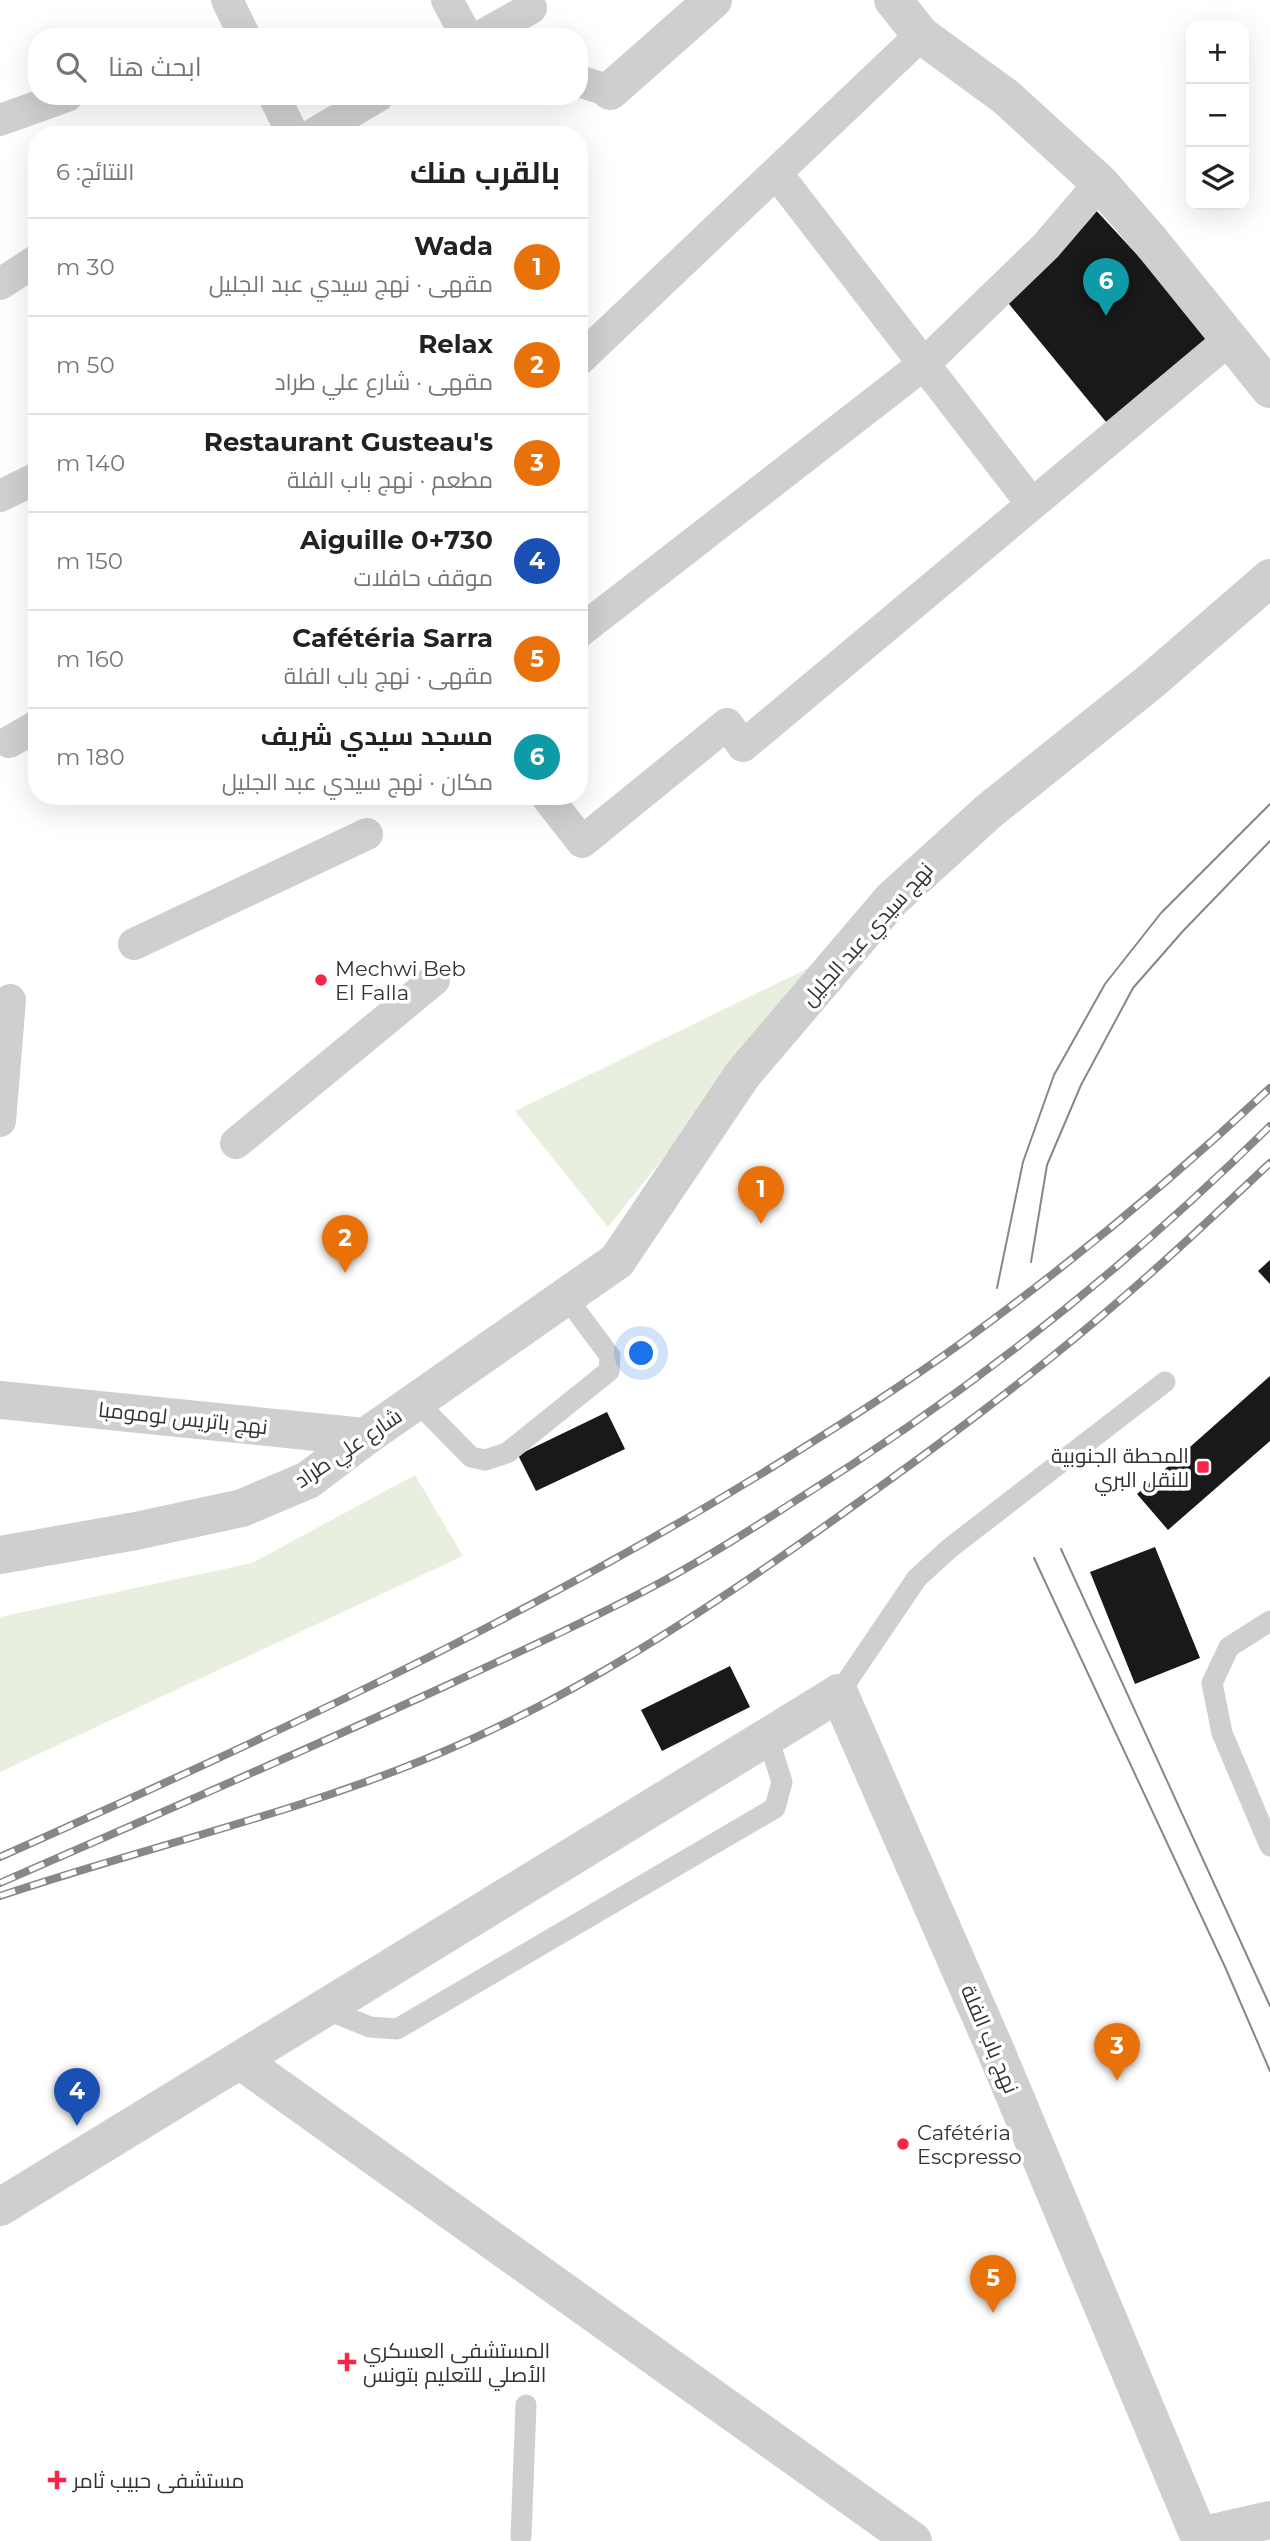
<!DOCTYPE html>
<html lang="ar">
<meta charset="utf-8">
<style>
body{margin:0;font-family:Montserrat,Cairo,sans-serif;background:#f6f6f6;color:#222;direction:rtl}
.controls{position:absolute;right:21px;top:21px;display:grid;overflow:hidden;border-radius:14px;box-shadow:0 7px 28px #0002}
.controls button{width:63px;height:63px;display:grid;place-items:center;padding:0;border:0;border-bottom:2px solid #e0e0e0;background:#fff;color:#222;font:35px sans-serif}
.you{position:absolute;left:642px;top:1354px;width:24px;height:24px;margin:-18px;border:5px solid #fff;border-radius:50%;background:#1a73e8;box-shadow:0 0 0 10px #1a73e833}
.badge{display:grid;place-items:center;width:46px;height:46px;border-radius:50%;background:#f72546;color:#fff;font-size:23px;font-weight:700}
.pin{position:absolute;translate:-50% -58px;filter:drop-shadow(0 2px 4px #0008)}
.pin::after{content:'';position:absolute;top:37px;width:24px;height:21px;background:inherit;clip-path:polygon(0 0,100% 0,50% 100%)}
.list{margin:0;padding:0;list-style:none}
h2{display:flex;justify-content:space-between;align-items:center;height:91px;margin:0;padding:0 28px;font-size:30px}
h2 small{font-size:23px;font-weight:400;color:#767676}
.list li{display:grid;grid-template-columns:46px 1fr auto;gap:21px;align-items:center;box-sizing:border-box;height:98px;padding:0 28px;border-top:2px solid #e0e0e0}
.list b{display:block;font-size:26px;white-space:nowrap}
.list p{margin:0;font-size:23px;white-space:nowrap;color:#767676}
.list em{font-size:23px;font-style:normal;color:#767676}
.icon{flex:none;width:38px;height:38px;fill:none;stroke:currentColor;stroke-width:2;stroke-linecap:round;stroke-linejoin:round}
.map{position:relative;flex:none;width:1270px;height:2541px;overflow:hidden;direction:ltr}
.search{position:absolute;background:#fff;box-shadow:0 7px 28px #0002;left:28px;top:28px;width:560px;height:77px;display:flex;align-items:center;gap:18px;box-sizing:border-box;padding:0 24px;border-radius:28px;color:#767676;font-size:26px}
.panel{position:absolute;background:#fff;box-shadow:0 7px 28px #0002;left:28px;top:126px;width:560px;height:679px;border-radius:28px;direction:rtl}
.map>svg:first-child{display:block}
</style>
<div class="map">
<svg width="1270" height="2541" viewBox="0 0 1270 2541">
<rect width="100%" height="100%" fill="#fff"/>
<path fill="#e9efdf" d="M819,963L608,1227L515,1111Z
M415,1475L463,1556L0,1772V1617L252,1563Z"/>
<path fill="#191919" d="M1093,207L1214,338L1111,428L1000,293Z
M1270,1260V1284L1258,1271Z
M1270,1376V1441L1168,1530L1137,1494Z
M607,1412L625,1449L536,1491L518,1455Z
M1155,1547L1200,1658L1135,1684L1090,1572Z
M730,1666L750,1707L662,1751L641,1710Z"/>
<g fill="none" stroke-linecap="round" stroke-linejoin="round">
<path stroke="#cfcfcf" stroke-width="21" d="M416,1401L471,1457L485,1460L507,1453L609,1371L610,1356L566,1297
M1270,1621L1229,1647L1212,1683L1222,1733L1270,1846
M839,1693L917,1578L950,1548L1165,1382
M325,2009L370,2027L397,2029L775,1808L782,1782L768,1738
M521,2536L526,2405"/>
<path stroke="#cfcfcf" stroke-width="32" d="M227,0L245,37
M447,0L467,37
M480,37L531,8
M579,81L610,91
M274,96L293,135
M0,120L67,96
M312,135L378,96
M777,174L1032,504
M0,284L37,260
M579,360L921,35
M0,496L37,478
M579,632L924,364L1046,246L1100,183
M9,742L37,726
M546,796L582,842L727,724L743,746L1231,338
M134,944L367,834
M0,1121L10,1000
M236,1143L434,980"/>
<path stroke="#cfcfcf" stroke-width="38" d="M893,0L921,35L1006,97L1100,183L1148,238L1270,389
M610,91L713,0
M617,1261L743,1074L892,899L989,811L1150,682L1270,578
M0,1400L365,1437
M241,2061L913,2541
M0,2207L839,1693"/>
<path stroke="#cfcfcf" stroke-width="38" d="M0,1555L136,1531L242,1508L308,1480L365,1437L617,1261
M839,1693L995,2049L1201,2541
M1199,2536L1270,2520"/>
<path stroke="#878787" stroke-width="2" d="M1031,1262L1047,1165L1081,1085L1133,988L1183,931L1270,841
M997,1288L1023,1162L1054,1075L1105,984L1161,913L1270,804
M1061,1549L1270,2006
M1034,1558L1226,1969L1270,2071"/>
<defs>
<path id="rail" d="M0,1857C263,1740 524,1620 769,1469C835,1428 901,1387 964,1341C1071,1263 1173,1179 1270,1088
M0,1883C151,1817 302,1752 452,1683C519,1652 588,1621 654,1586C703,1560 749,1531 795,1501C967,1394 1126,1268 1270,1126
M0,1896C146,1847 298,1813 440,1753C578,1695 704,1612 825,1526C928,1453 1032,1377 1127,1294C1176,1252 1223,1207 1270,1163"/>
</defs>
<use href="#rail" stroke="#878787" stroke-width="8"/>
<use href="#rail" stroke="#fff" stroke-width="5" stroke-dasharray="16" stroke-linecap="butt"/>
</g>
<g fill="#f72546" stroke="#fff" stroke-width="2.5">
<circle cx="321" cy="980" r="7"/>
<rect x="1196" y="1460" width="14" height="14" rx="3.5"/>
<circle cx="903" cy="2144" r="7"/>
<path d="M343.5 2351.5h7v7h7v7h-7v7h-7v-7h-7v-7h7z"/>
<path d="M53.5 2469.5h7v7h7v7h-7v7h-7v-7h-7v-7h7z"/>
</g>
<g text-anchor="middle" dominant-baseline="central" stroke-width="7" stroke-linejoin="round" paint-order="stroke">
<g font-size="21" fill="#323232" stroke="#fff">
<text transform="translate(867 934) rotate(-48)">نهج سيدي عبد الجليل</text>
<text transform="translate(183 1418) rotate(6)">نهج باتريس لومومبا</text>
<text transform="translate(348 1448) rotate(-34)">شارع علي طراد</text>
<text transform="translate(990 2039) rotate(67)">نهج باب الفلة</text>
</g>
<g font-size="21" fill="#323232" stroke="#fff" text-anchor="start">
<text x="335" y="968">Mechwi Beb<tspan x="335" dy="24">El Falla</tspan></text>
<text x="1189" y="1455" text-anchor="end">المحطة الجنوبية<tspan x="1189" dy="24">للنقل البري</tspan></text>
<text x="917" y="2132">Cafétéria<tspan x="917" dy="24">Escpresso</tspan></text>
<text x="363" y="2350">المستشفى العسكري<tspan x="363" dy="24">الأصلي للتعليم بتونس</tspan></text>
<text x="73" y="2480">مستشفى حبيب ثامر</text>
</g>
</g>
</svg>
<div class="controls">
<button>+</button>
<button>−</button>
<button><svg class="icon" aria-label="layers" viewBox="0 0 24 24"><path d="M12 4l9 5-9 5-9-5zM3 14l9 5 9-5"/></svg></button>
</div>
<div class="you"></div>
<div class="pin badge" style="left:761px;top:1224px;background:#e8710a">1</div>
<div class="pin badge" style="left:345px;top:1273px;background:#e8710a">2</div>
<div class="pin badge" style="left:1117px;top:2081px;background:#e8710a">3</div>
<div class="pin badge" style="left:77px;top:2126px;background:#1a4fb4">4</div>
<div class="pin badge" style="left:993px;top:2313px;background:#e8710a">5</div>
<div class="pin badge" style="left:1106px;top:316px;background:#0f9aa8">6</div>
<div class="search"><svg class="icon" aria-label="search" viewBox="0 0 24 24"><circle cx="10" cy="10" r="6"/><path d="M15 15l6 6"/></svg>ابحث هنا</div>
<section class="panel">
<h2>بالقرب منك<small>النتائج: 6</small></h2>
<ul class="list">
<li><span class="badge" style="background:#e8710a">1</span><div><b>Wada</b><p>مقهى · نهج سيدي عبد الجليل</p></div><em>30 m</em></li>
<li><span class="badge" style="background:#e8710a">2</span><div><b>Relax</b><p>مقهى · شارع علي طراد</p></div><em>50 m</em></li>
<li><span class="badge" style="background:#e8710a">3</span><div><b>Restaurant Gusteau's</b><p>مطعم · نهج باب الفلة</p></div><em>140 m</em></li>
<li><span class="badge" style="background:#1a4fb4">4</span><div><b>Aiguille 0+730</b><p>موقف حافلات</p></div><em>150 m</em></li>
<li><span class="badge" style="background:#e8710a">5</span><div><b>Cafétéria Sarra</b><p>مقهى · نهج باب الفلة</p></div><em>160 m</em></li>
<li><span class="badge" style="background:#0f9aa8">6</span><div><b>مسجد سيدي شريف</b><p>مكان · نهج سيدي عبد الجليل</p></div><em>180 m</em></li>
</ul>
</section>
</div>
